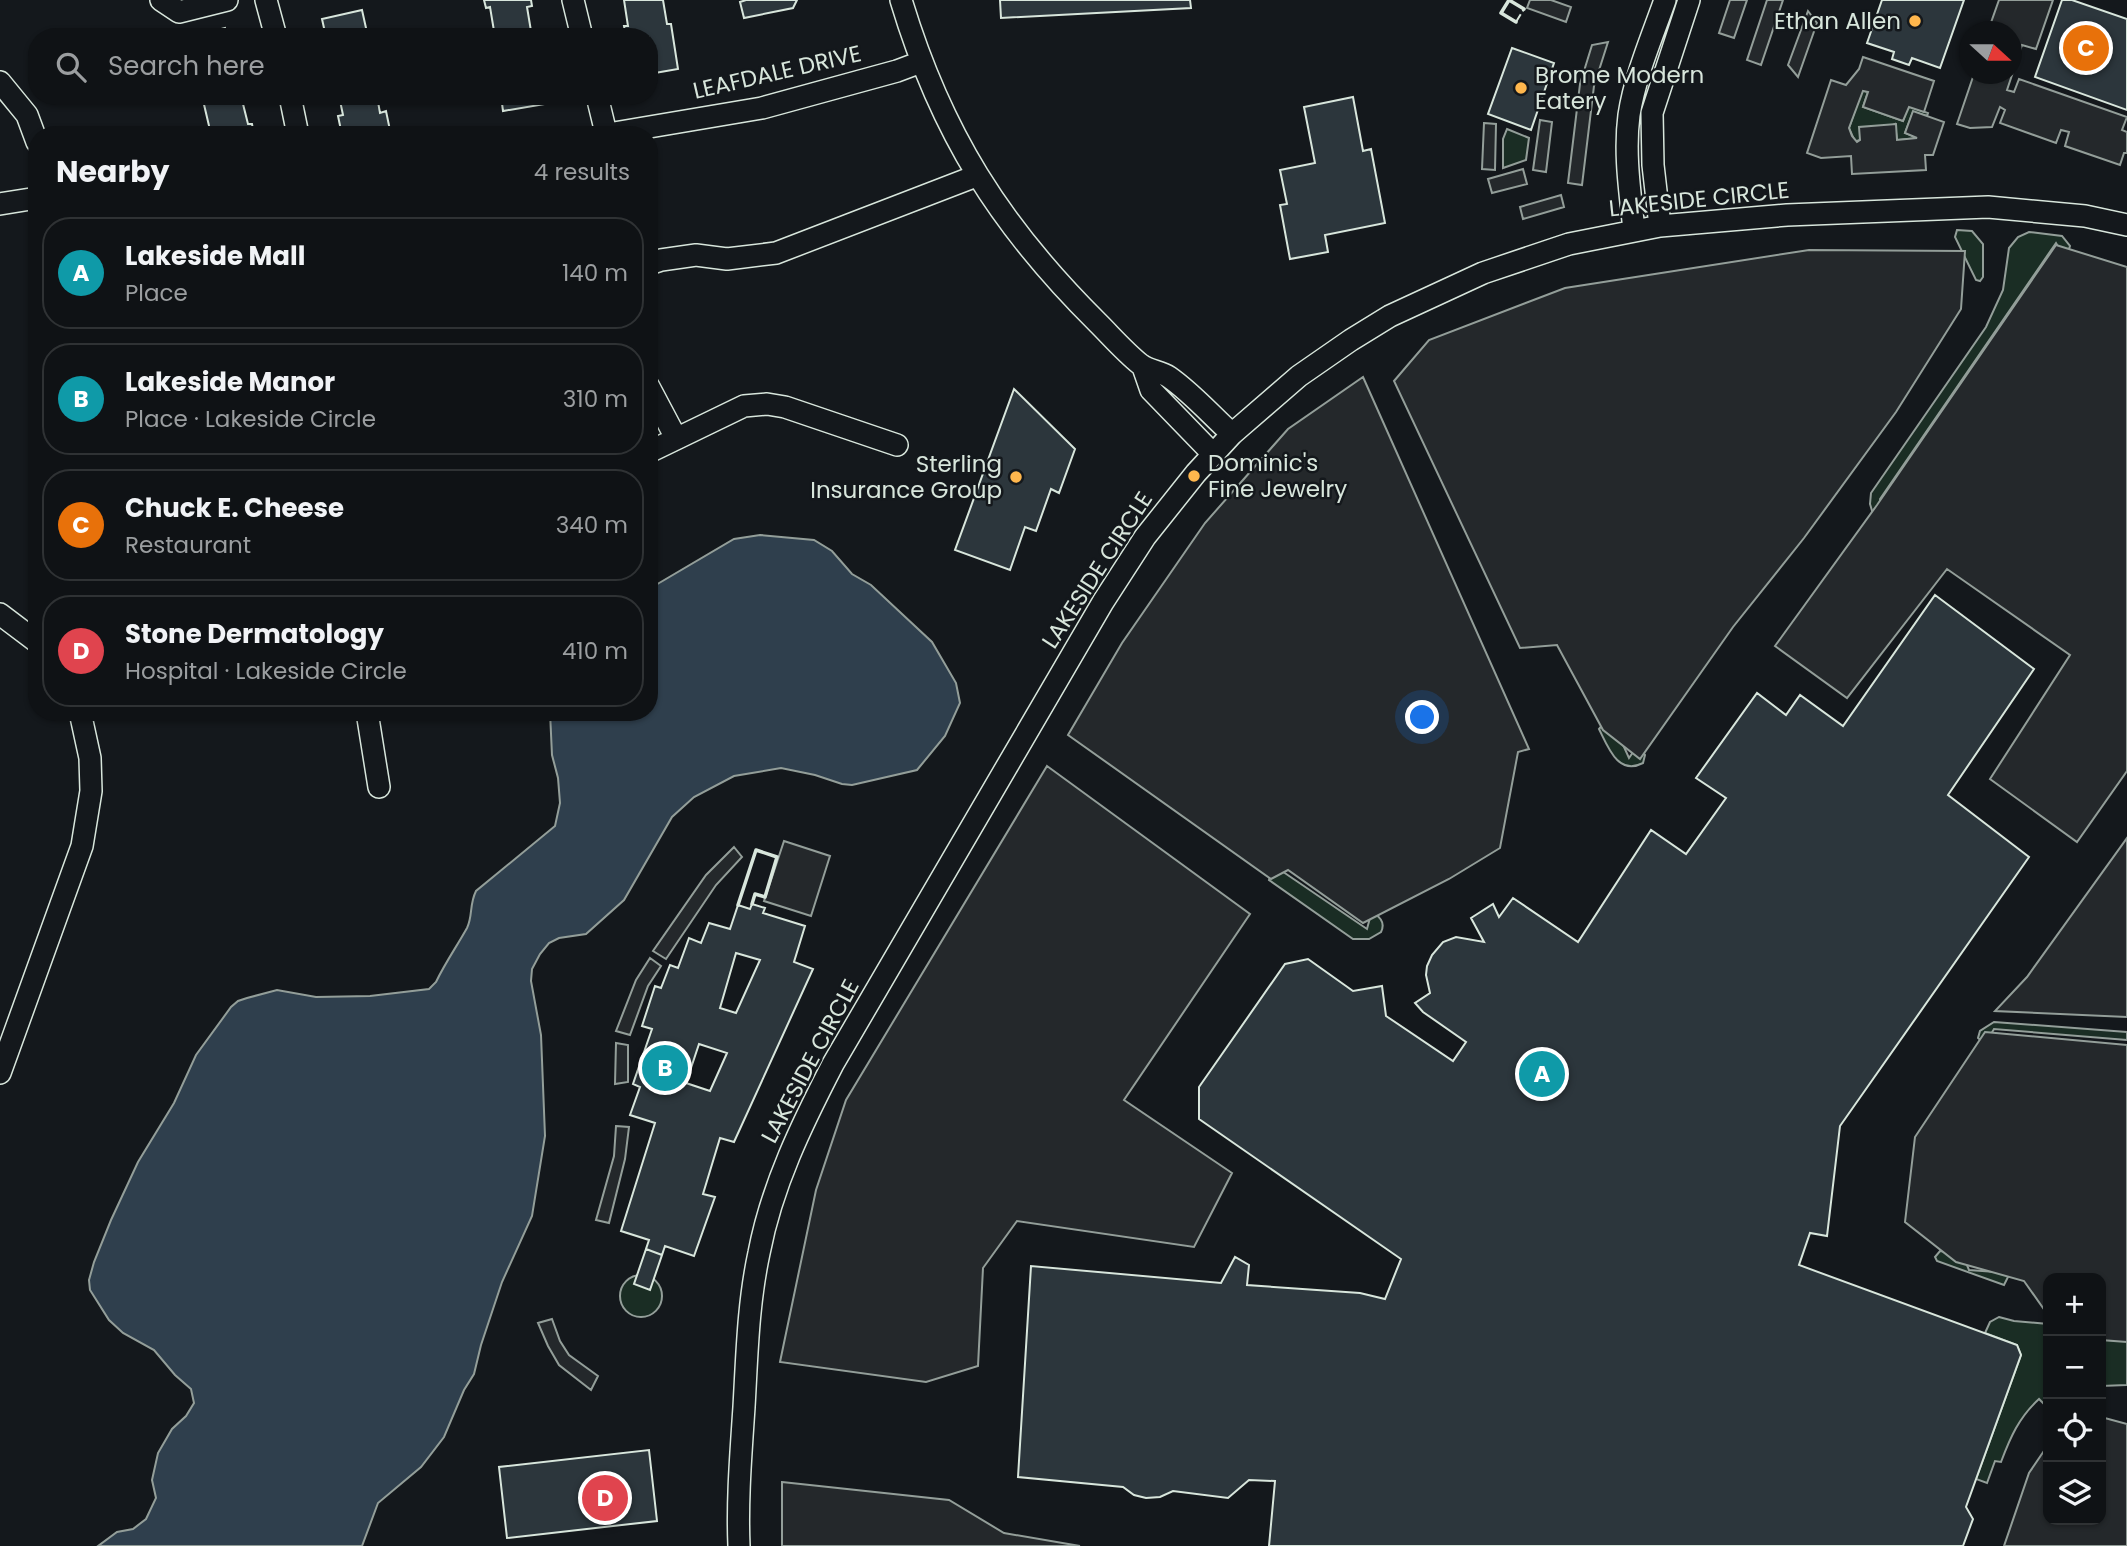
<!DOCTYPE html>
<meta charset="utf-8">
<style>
body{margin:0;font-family:Poppins,sans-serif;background:#1d2022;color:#f1f3f6}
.controls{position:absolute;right:21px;bottom:21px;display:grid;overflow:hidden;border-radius:14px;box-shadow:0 2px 5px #0004}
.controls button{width:63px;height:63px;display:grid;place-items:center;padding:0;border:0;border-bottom:2px solid #2f3234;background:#0f1215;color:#f1f3f6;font:35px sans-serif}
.compass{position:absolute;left:1959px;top:21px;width:63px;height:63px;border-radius:50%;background:#0f1215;box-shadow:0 2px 5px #0004;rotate:111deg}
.you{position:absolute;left:1423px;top:718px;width:24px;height:24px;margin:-18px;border:5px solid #fff;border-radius:50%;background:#1a73e8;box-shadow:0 0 0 10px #1a73e833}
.badge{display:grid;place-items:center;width:46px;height:46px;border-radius:50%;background:#8c9099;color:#fff;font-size:23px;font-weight:700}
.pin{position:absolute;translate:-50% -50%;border:4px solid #fff;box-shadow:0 2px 7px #0006}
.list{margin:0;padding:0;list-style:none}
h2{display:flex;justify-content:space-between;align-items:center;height:91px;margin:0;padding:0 28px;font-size:30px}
h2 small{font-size:23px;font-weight:400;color:#9b9ea0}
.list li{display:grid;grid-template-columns:46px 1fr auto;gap:21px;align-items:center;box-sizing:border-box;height:112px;margin:0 14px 14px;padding:0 14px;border:2px solid #2f3234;border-radius:28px}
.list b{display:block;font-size:26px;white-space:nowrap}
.list p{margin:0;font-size:23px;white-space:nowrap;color:#9b9ea0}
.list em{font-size:23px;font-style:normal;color:#9b9ea0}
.icon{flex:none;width:38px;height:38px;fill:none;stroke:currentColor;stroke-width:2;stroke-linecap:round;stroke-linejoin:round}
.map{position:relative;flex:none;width:2127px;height:1546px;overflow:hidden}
.search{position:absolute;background:#0f1215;box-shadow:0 2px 5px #0004;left:28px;top:28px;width:630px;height:77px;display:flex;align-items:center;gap:18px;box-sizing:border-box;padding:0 24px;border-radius:28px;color:#9b9ea0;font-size:26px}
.panel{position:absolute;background:#0f1215;box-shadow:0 2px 5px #0004;left:28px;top:126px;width:630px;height:595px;border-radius:28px}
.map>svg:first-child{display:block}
</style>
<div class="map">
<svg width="2127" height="1546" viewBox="0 0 2127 1546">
<rect width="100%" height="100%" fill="#14181c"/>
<path fill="#1a2d24" stroke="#939e99" stroke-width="2" d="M1862,90L1868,92L1863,107L1903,121L1908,106L1928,113L1927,116L1913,112L1905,133L1919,138L1897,140L1895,124L1855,142L1849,128Z
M1507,129L1529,138L1526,160L1503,168V139Z
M1957,230L1972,231L1983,244V277L1980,281L1976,280L1955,237Z
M2029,232L2062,236L2070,246L2067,255L2062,253L2056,243L1880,499L1886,513L1873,514L1870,504L1871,493L1986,327L2003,290L2009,248L2018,237Z
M1610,716L1629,758L1638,745L1645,755L1643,763C1618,776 1608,747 1599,729Z
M1273,865L1367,929L1371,914H1375C1381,918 1385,924 1381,932L1369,939H1353L1269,880Z
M1994,1022L2127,1032V1040L1994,1029L1985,1044L1978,1038L1980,1031Z
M1940,1251L1962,1253L1969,1270L2010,1273L2004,1285L1937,1261L1935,1257Z
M620 1296a21 21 0 1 1 42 0a21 21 0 1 1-42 0Z
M1999,1317L2014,1321L2048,1324V1400L2044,1404L2039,1399C2019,1417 2010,1438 2001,1462L1995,1461L1987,1483L1976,1479L2021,1355L2017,1345L1985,1333L1990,1322Z
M2101,1337L2127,1339V1385L2101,1386Z"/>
<path fill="#24282b" stroke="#939e99" stroke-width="2" d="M1530,0H1551L1571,7L1566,22L1527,8Z
M1730,0H1747L1734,38L1719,33Z
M1767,0H1783L1761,65L1747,60Z
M1999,0H2053L2036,49L2022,45L2007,90L2014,92L2019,79L2127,117L2122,130L2127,132V153H2124L2120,165L2065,146L2069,132L2061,130L2056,143L2000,123L2005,110L2000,107L1992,127L1970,128L1957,124L1974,74H2011V32L1988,31Z
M1808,11L1817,23L1798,77L1788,65Z
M1608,42L1594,86L1582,185L1568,183L1580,84L1592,45Z
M1863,57L1934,81L1924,112L1909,107L1903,121L1863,107L1868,92L1863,91L1849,128L1852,136L1857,142L1860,140L1859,127L1896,124L1897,140L1917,138L1905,133L1913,111L1944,122L1933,155H1925L1926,170L1852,174L1851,156L1821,158L1807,153L1831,80L1846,85L1859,69Z
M1540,120L1552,122L1546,172L1533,170Z
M1484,123L1496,124L1495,170L1482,169Z
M1523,169L1527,184L1492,193L1488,179Z
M1561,195L1564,207L1523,219L1520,207Z
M2056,245L2127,267V771L2077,842L1990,779L2070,655L1947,569L1847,698L1775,646L1877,505Z
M1809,250L1965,251L1961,309L1896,412L1804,538L1733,627L1640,759L1603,730L1557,645L1520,648L1394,381L1429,340L1565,288Z
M1363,377L1529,749L1518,752L1500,848L1449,879L1363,923L1288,870L1271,879L1068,735L1122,643L1205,523L1288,429Z
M1047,766L1250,914L1124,1100L1232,1173L1194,1247L1017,1221L983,1268L978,1366L926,1382L780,1362L816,1190L846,1100Z
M2127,838V1017L1995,1011L2027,977Z
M784,841L830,856L811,916L764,901Z
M734,847L742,857L716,885L666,959L653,951L706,875Z
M650,958L661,966L648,986L630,1035L616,1031L636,980Z
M1985,1032L2127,1045V1342L2101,1340V1278H2048V1315L2024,1281L1956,1262L1905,1222L1915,1137Z
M616,1043L628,1045V1082L615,1084Z
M616,1126L629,1127L625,1159L609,1223L596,1220L614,1156Z
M552,1319L560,1341L569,1355L598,1376L591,1390L559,1365L548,1346L538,1323Z
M2101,1417L2127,1424V1546H2004L2029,1473L2048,1445V1520H2101Z
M782,1482L949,1500L1004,1533L1080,1546H782Z"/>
<path fill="#2f3f4d" stroke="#939e99" stroke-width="2" d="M760,535L814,540L832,551L852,574L871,585L932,642L956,683L960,703L945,736L917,770L852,785L842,784L815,775L781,768L734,776L694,797L672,817L624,900L586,934L559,938L549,943L540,954L532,969L531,981L541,1035L545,1136L532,1216L502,1282L481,1345L474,1374L464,1390L444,1437L421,1467L378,1503L362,1546H98L117,1532L133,1529L146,1519L156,1498L152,1480L158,1453L172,1429L186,1416L194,1403L191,1389L175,1375L154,1350L123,1333L109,1320L90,1290L89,1280L94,1262L111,1220L138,1162L174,1103L196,1055L231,1007L238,1001L247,998L277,990L316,997L370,996L429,989L436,982C445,963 457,946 467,928C473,916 469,905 476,891L555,826L560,803L558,778L552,755L550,712H649V589L734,539Z"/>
<path fill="#2c363c" stroke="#d8e6dc" stroke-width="2" fill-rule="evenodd" d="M484,0H531L532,6L527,7L532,37H495L490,7L486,8Z
M624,0H663L667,24H671L678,69L649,74V37H626L624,26H628Z
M746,0H797L793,8L744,18L740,2Z
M1000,0H1190L1191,8L1001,18Z
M1882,0H1964L1940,68L1912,58L1909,65L1892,59L1894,52L1867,43Z
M2062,0H2072L2127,19V110L2035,77Z
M362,10L368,37H326L322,19Z
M225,28L227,37H191Z
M1512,48L1554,63L1531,130L1488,114Z
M202,96H241L248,124H252L254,135H207L206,131L210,130Z
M339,96H377L380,113L386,111L391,135H342L338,116L343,115Z
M501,96H543L545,104L503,111Z
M1353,97L1363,151L1371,149L1385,223L1325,235L1328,252L1290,259L1280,205L1287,204L1280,170L1315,163L1304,107Z
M1014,389L1075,449L1059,493L1051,489L1036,531L1025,527L1010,570L955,550Z
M1935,595L2034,669L1948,795L2029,857L1840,1126L1827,1236L1810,1233L1799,1265L2017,1345L2021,1355L1966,1507L1973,1519L1963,1546H1269L1275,1481L1249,1480L1228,1498L1173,1491L1160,1497L1146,1498L1134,1495L1123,1487L1018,1477L1031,1266L1221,1283L1235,1257L1249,1265L1247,1285L1360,1293L1385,1299L1401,1259L1199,1119V1087L1285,964L1308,959L1353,991L1382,986L1386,1016L1453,1061L1466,1042L1423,1012L1415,1003L1430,993L1426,975L1427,966L1432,955L1443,942L1456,937L1484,942L1471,918L1493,904L1499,917L1513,898L1578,942L1651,830L1686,854L1726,798L1696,778L1757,693L1786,715L1800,695L1843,726Z
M752,904L765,908L763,913L805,926L794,962L813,969L734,1142L720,1138L703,1194L715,1197L694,1256L665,1246L662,1255L646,1249L649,1240L621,1231L655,1123L630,1115L640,1087L633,1084L652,1029L642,1026L655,986L661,988L670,965L678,968L689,938L701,943L709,923L730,929L738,905L750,909ZM736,953L760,960L736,1013L720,1008ZM699,1044L727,1053L710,1091L686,1083Z
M646,1249L662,1255L650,1290L634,1284Z
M649,1450L657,1521L507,1538L499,1467Z"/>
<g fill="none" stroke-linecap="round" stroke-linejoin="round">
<defs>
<path id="minor" d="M161,0L179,12L227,0
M266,0L276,37
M573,0L582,37
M901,0C941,133 1000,226 1098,323C1112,337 1125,352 1140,364C1148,371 1160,371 1169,377C1192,393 1211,415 1232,434
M0,82L27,115L37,142
M290,96L298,135
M597,96L606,133
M602,135L762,108L897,71L921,62
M0,204L37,198
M1660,226L1653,165L1652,113L1689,0
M1634,230C1630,192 1624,153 1629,115C1635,76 1652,37 1665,0
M649,264L661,260L696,255L727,259L776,253L976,176
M1143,367L1151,390L1213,454
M649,387L676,438
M649,452L744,406L767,404L785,407L897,445
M0,614L37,642
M367,712L379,787
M0,1073L82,846L91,791L90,758L80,712
M739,1546C737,1500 741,1453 744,1407C747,1355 748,1304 759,1253C772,1185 802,1124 833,1064L1103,602L1145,537L1196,473L1232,434L1299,376L1351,340L1390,316L1483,273L1569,244L1660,226L1787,215L1988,207L2085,216L2127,225"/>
</defs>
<use href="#minor" stroke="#d8e6dc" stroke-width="24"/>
<use href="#minor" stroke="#14181c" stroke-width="21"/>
<path stroke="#d8e6dc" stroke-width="2" stroke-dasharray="9 3.5" stroke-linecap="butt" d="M1516,22L1524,9"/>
<path stroke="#d8e6dc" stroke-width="3.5" d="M1509,0L1501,13L1516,22
M1509,0L1524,9
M738,905L756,850L777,857L765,897L755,894L752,904"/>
</g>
<g fill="#ffb74d" stroke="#14181c" stroke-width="2.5">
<circle cx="1915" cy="21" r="7"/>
<circle cx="1521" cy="88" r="7"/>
<circle cx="1194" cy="476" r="7"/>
<circle cx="1016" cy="477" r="7"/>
</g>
<g text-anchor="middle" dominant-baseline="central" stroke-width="5" stroke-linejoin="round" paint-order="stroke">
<g font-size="23" fill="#d8e6dc" stroke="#14181c" text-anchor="end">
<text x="1901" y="21">Ethan Allen</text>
<text x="1535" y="75" text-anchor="start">Brome Modern<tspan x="1535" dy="26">Eatery</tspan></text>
<text x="1208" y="463" text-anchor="start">Dominic's<tspan x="1208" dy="26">Fine Jewelry</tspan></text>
<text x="1002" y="464">Sterling<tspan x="1002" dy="26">Insurance Group</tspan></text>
</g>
<g font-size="23" fill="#d8e6dc" stroke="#14181c">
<text transform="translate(777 72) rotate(-13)">LEAFDALE DRIVE</text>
<text transform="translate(1699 199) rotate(-6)">LAKESIDE CIRCLE</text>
<text transform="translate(1097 570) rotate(-57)">LAKESIDE CIRCLE</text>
<text transform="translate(810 1061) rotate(-62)">LAKESIDE CIRCLE</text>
</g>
</g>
</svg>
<div class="controls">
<button>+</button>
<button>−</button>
<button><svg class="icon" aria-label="locate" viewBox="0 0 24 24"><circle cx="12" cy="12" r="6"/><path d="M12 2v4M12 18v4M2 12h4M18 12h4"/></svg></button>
<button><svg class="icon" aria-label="layers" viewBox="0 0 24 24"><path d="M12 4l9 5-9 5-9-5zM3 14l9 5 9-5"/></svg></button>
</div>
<svg class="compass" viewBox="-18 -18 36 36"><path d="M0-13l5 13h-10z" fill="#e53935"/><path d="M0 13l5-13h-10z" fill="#9b9ea0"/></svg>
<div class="you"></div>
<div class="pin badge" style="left:1542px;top:1074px;background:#0f9aa8">A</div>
<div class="pin badge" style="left:665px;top:1068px;background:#0f9aa8">B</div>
<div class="pin badge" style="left:2086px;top:48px;background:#e8710a">C</div>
<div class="pin badge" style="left:605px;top:1498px;background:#e0444e">D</div>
<div class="search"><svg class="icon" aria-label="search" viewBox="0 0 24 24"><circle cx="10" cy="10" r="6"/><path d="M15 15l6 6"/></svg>Search here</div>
<section class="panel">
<h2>Nearby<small>4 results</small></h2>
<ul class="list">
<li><span class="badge" style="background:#0f9aa8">A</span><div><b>Lakeside Mall</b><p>Place</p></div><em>140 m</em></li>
<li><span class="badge" style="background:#0f9aa8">B</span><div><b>Lakeside Manor</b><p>Place · Lakeside Circle</p></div><em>310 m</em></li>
<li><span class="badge" style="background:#e8710a">C</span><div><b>Chuck E. Cheese</b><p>Restaurant</p></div><em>340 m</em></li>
<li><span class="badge" style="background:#e0444e">D</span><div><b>Stone Dermatology</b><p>Hospital · Lakeside Circle</p></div><em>410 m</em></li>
</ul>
</section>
</div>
